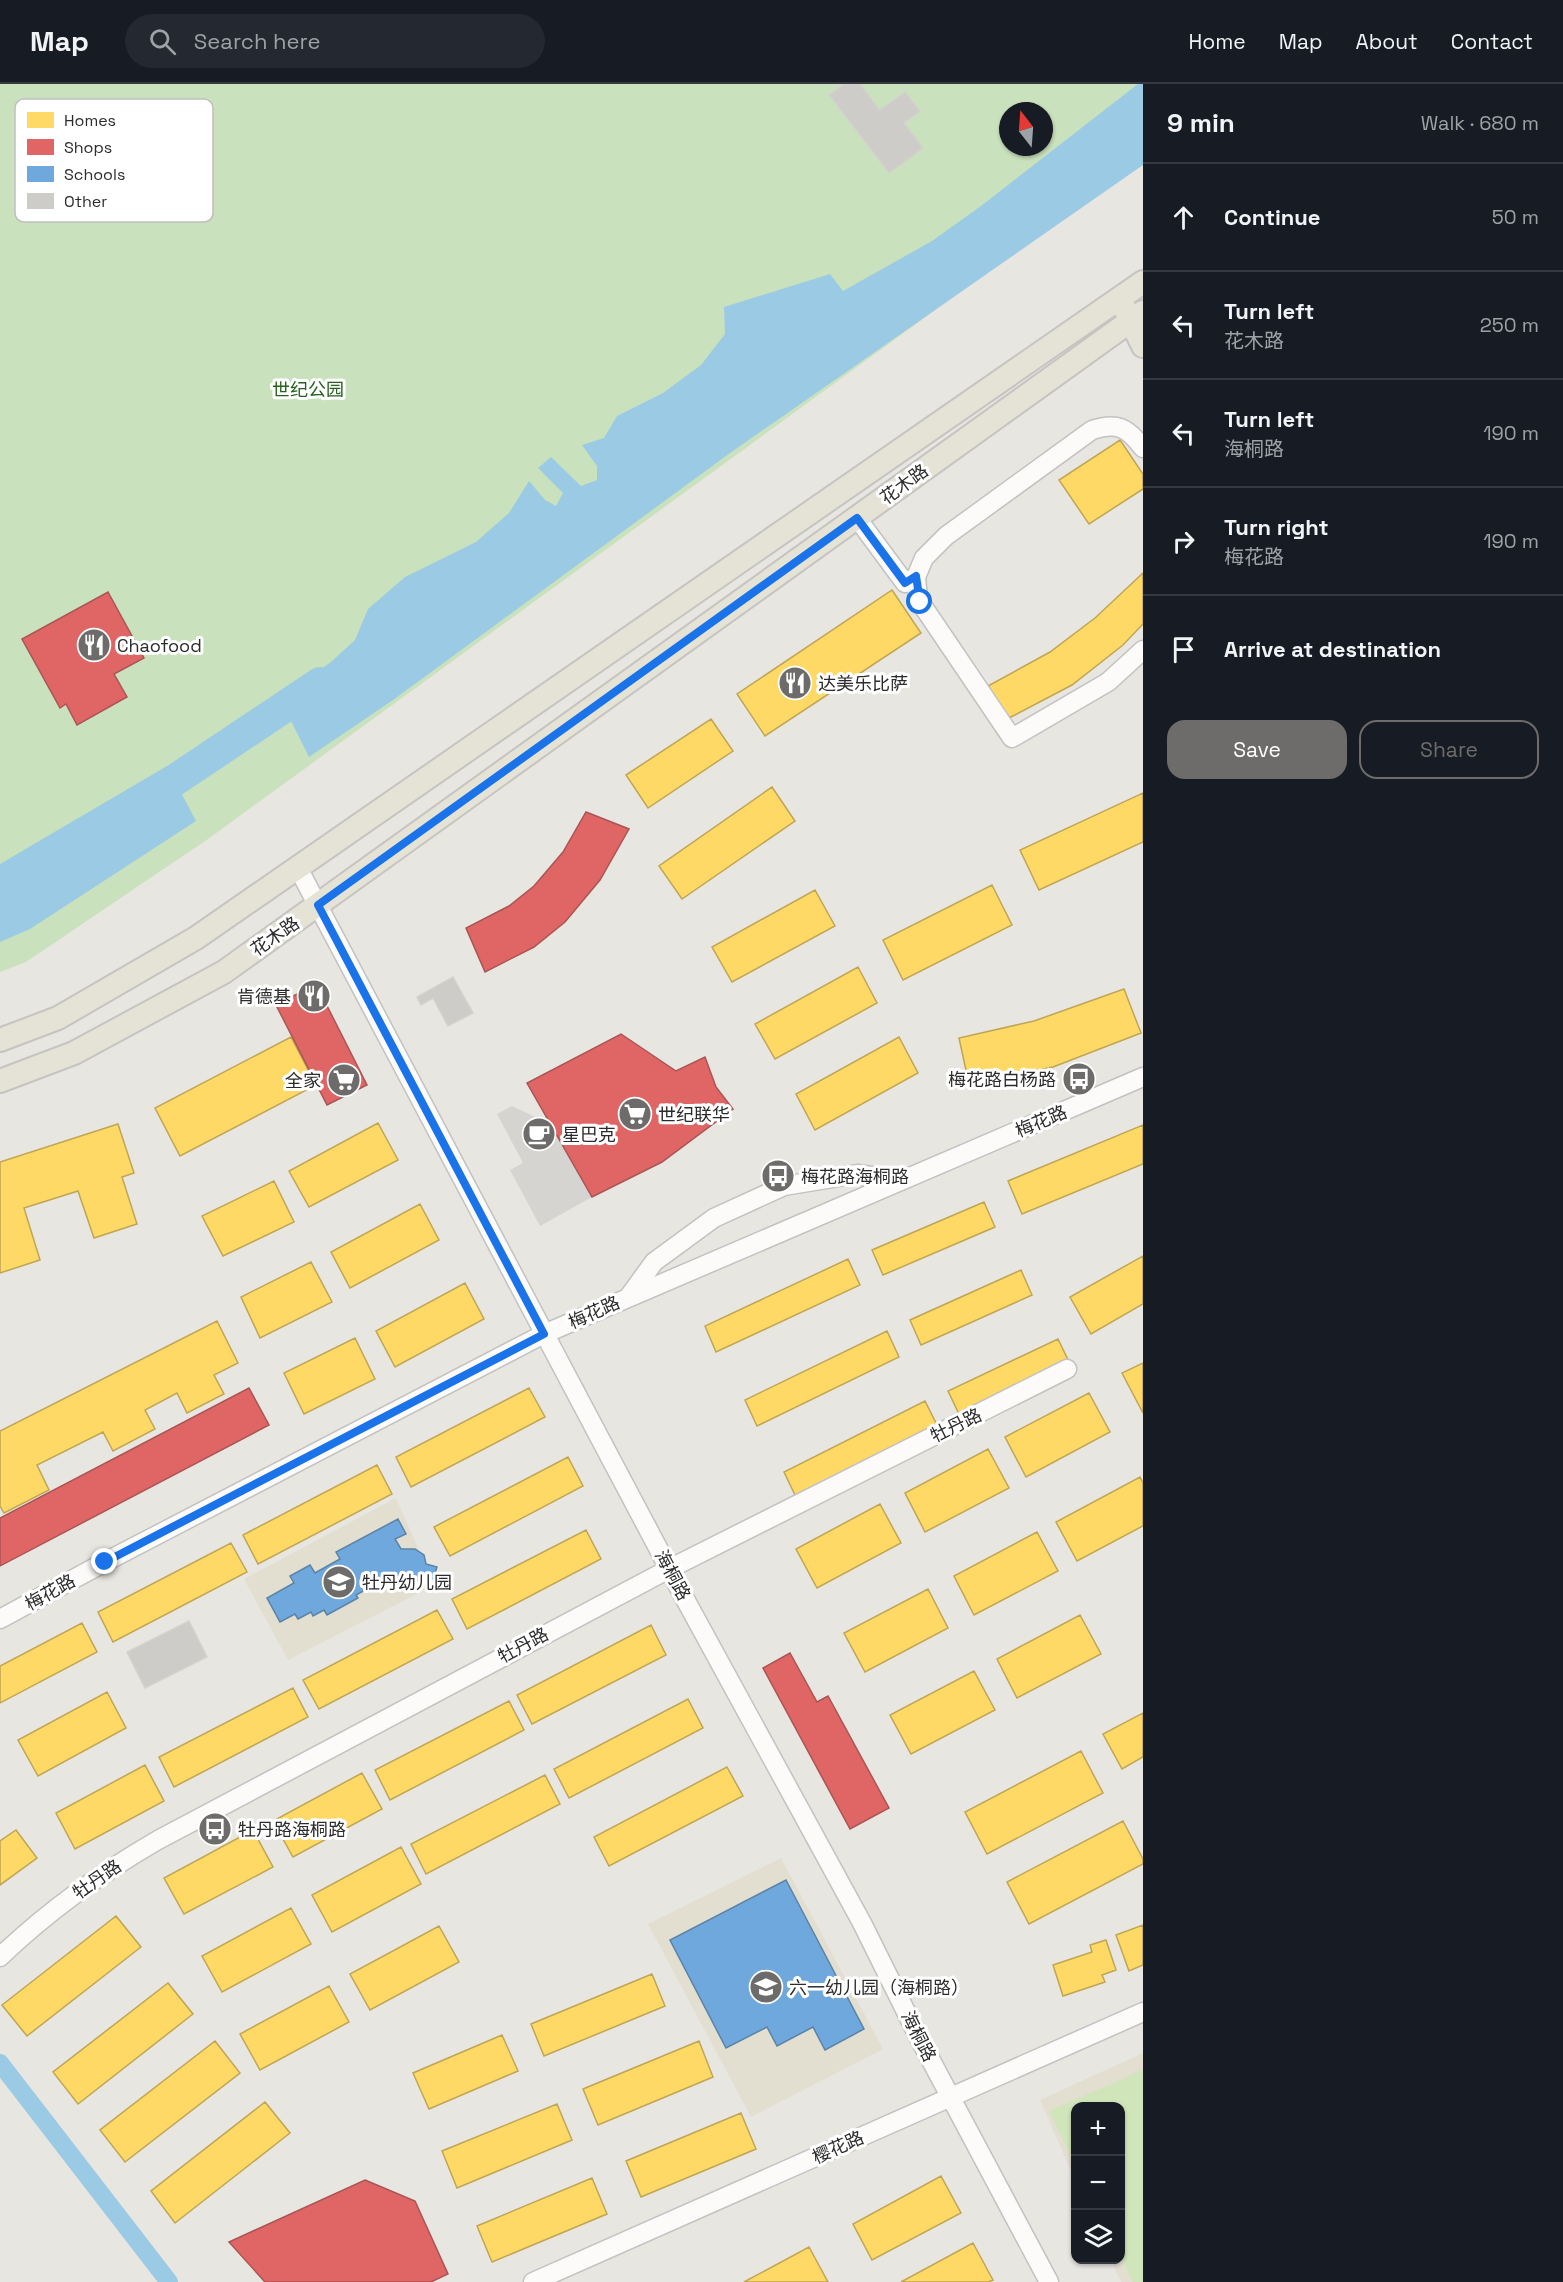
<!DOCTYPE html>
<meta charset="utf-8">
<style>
body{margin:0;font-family:"Space Grotesk","Noto Sans SC",sans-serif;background:#242831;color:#f1f3f6}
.controls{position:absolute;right:18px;bottom:18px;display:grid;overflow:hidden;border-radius:12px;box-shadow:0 2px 4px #0004}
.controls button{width:54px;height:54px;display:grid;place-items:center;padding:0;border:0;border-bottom:2px solid #363941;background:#171b24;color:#f1f3f6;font:30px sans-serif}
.compass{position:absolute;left:999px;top:18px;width:54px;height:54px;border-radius:50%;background:#171b24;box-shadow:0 2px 4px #0004;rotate:343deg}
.stop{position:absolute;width:18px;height:18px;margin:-14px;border:4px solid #1a73e8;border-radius:50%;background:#fff}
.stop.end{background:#1a73e8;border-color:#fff;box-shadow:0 2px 6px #0008}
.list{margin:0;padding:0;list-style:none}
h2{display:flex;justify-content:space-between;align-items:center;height:78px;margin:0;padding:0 24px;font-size:26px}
h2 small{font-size:20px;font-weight:400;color:#9ea1a6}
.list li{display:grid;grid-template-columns:39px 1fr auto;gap:18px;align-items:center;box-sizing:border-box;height:108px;padding:0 24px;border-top:2px solid #363941}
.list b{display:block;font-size:22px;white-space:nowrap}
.list p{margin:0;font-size:20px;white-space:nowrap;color:#9ea1a6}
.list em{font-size:20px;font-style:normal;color:#9ea1a6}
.actions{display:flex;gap:12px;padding:18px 24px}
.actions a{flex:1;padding:14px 0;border:2px solid #6d6c6b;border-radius:18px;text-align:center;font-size:21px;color:#6d6c6b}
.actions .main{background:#6d6c6b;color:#fff}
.icon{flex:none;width:33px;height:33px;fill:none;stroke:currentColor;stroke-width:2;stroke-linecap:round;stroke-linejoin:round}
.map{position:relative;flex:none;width:1143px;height:2198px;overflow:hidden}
header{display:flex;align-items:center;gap:36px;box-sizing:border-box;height:84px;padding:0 30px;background:#171b24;border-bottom:2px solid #363941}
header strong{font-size:28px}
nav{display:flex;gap:33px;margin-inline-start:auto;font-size:21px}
.search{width:420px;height:54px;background:#242831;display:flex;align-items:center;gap:15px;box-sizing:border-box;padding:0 21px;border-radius:33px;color:#9ea1a6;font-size:22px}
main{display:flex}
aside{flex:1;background:#171b24}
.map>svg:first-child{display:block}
</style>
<header>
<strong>Map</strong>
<div class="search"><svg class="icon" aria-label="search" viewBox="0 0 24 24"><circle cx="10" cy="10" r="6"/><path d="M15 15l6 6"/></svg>Search here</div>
<nav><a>Home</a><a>Map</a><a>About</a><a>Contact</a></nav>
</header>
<main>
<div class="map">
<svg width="1143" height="2198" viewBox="0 0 1143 2198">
<rect width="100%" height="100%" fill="#e8e6e1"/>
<path fill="#e2ded0" d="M396,1414L434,1501L288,1576L244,1495Z
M781,1774L883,1965L751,2033L648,1840Z
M1143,1969V2198H1121L1111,2176H1120V2022H1076L1075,2096L1040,2016Z"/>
<path fill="#c9e1bd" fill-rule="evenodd" d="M0,0H1143V75L208,755L26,878L0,888ZM1008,27H1044V63H1008Z"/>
<path fill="#d1e5bb" d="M1143,1986V2198H1133L1121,2172L1120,2022H1076L1075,2080L1049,2027Z"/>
<path fill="#d6d4d0" d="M512,1022L548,1039L579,1087L592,1113L540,1142L510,1086L523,1079L497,1030Z"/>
<path fill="#9bcbe4" d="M1138,0H1143V81L730,369L393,616L309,673L280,615L331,578L355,556L368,525L405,493L476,458L509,429L529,397L545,416L556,422L563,409L538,384L551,373L581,402L597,396V382L582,361L604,354L617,332L663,309L701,281L725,250L724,223L830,190L843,207L932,157L981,122Z
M167,682L196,737L30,845L0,858V780Z"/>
<path fill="#ffd966" stroke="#bfa554" stroke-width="1.5" d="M1120,356L1143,390V405L1089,440L1059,396Z
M1143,489V540L1123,561L1072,601L1009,634L988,602L1050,568L1095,534Z
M892,506L921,549L765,652L737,610Z
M711,635L733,667L648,724L626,691Z
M772,703L795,737L682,815L659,782Z
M1143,709V758L1039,806L1020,766Z
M992,801L1012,841L903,896L883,856Z
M815,806L835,842L732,898L712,863Z
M858,883L877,919L775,975L755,940Z
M1124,905L1141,949L1053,983L969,1000L959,954L1034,937Z
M291,953L316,1001L180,1072L155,1024Z
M899,953L918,989L815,1046L796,1010Z
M378,1039L398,1076L309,1123L289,1087Z
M118,1040L134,1089L122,1093L137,1140L94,1154L78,1107L24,1124L40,1176L0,1189V1078Z
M1143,1041V1080L1022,1130L1008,1097Z
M274,1097L294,1138L223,1172L202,1132Z
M984,1118L995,1143L883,1191L872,1166Z
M420,1120L439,1156L350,1204L331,1168Z
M1143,1172V1220L1091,1250L1070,1213Z
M848,1175L860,1201L716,1268L705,1242Z
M311,1178L332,1218L260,1254L241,1213Z
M1021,1186L1032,1211L921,1261L910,1236Z
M465,1199L484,1235L395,1283L376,1247Z
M217,1237L238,1279L214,1291L224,1310L187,1329L177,1309L145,1326L155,1345L113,1367L103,1348L37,1381L49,1406L4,1429L0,1422V1347Z
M887,1247L899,1273L757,1342L745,1316Z
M355,1254L375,1295L304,1330L284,1289Z
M1058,1255L1070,1280L960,1332L948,1307Z
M1143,1279V1329L1122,1289Z
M529,1304L545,1333L411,1403L396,1373Z
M1089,1309L1110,1348L1026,1393L1005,1353Z
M925,1317L938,1343L796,1413L784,1388Z
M988,1365L1009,1404L925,1448L905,1409Z
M568,1373L583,1402L450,1472L434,1443Z
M377,1381L392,1410L258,1480L243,1451Z
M1140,1393L1143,1399V1442L1077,1477L1056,1438Z
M880,1420L901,1459L817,1504L796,1465Z
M586,1446L601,1475L467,1545L452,1515Z
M1037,1448L1058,1487L974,1531L954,1492Z
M231,1459L247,1488L113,1558L98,1528Z
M928,1505L948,1544L865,1588L844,1549Z
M437,1526L453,1555L319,1625L303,1596Z
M1080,1531L1101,1570L1017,1614L997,1575Z
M82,1539L97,1568L0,1619V1582Z
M651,1541L666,1571L532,1640L517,1611Z
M974,1587L995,1626L911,1670L890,1631Z
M293,1604L308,1633L174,1703L159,1673Z
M107,1608L126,1644L38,1692L18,1656Z
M688,1615L703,1644L569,1714L554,1685Z
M509,1617L524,1646L390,1716L375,1686Z
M1143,1629V1673L1122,1685L1103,1650Z
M1081,1667L1103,1709L987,1770L965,1728Z
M145,1681L164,1717L75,1765L56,1729Z
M727,1683L743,1712L609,1782L594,1753Z
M362,1689L382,1725L293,1773L273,1737Z
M545,1691L560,1720L426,1790L411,1760Z
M1123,1737L1143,1775V1780L1029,1840L1007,1798Z
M16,1746L37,1774L0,1801V1757Z
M253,1746L273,1783L184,1830L164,1794Z
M401,1763L421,1800L332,1848L312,1811Z
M291,1824L311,1860L222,1908L202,1872Z
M116,1832L141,1863L27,1952L2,1921Z
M1143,1841V1881L1129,1887L1116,1851Z
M439,1842L459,1878L370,1926L350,1890Z
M1106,1856L1116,1886L1102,1891L1105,1898L1063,1912L1053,1881L1092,1868L1090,1861Z
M652,1890L665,1922L544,1972L531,1940Z
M168,1899L193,1930L78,2020L53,1988Z
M329,1902L349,1938L260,1986L240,1950Z
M502,1951L518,1987L429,2025L413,1989Z
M215,1957L240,1989L125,2078L100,2046Z
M699,1957L713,1993L598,2041L583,2005Z
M265,2018L290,2049L175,2139L151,2107Z
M557,2020L572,2056L457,2104L442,2067Z
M741,2029L756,2065L641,2113L626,2077Z
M941,2092L961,2129L872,2176L853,2140Z
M592,2094L607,2130L492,2178L477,2142Z
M973,2159L993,2196L988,2198H901Z
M809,2163L828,2198H744Z"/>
<path fill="#e06666" stroke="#aa5454" stroke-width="1.5" d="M108,508L144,574L114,590L127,613L77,641L66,620L60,624L22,555Z
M586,728L629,745L600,796L565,838L534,863L485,888L466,844L509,822L534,802L563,768Z
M316,900L367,1001L327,1021L276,921Z
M621,950L676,987L705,973L716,1003L733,1025L662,1078L592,1113L527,999Z
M249,1304L269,1341L0,1482V1434Z
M790,1569L817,1618L828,1612L889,1724L850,1745L763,1584Z
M365,2096L415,2117L448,2190L431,2198H265L229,2158Z"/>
<path fill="#6fa8dc" stroke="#5b82a7" stroke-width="1.5" d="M398,1435L406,1450L395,1455L401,1465H415L424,1471L426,1480L437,1483L433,1495L422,1492L418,1496L407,1500L399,1499L394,1490L356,1511L358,1514L327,1531L324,1526L313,1532L311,1528L298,1535L295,1530L280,1538L267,1514L294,1499L290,1492L310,1481L315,1489L340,1475L336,1468Z
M786,1796L864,1945L825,1966L813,1943L777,1962L767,1943L726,1964L670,1856Z"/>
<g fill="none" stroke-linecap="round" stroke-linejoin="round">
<path stroke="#9bcbe4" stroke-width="18" d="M0,1979L169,2198"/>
<path stroke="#9bcbe4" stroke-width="32" d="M138,718L163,704L320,599"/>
</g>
<path fill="#cdccc8" stroke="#d3d2cd" stroke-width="1.5" d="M844,0H860L880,26L905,8L920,27L904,39L923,64L889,89L829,11Z
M453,893L473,929L448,942L433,914L421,921L417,913Z
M189,1537L207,1573L145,1604L127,1568Z"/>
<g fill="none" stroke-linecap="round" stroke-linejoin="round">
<defs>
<path id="minor" d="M1143,364C1127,343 1117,338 1092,346L946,452L924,474L916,493L918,515L1012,654L1108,598L1143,566
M857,434L905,499L916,493
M298,784L685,1515L862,1839L918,1952L1049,2198
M630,1211L654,1178L714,1134L784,1102L857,1090L899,1096
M0,1535L105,1478L544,1250L1143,993
M0,1873C48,1827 101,1789 158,1756L669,1485L1067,1285
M533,2198L1143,1928"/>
<path id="major" d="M1125,225L1143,262
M0,956L58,934L196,854L1143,198
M0,997L74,969L224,888L1143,228"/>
</defs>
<use href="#minor" stroke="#c2c2c1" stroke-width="21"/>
<use href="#major" stroke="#c5c4c2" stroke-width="26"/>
<use href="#minor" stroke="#fcfbfa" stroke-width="18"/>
<use href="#major" stroke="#e5e3d5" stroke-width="22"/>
</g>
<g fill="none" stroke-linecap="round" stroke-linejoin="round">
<path stroke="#1a73e8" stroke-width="8" d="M105,1478L544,1250L318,821L857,434L905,499L916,492L920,518"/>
</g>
<defs>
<symbol id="restaurant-disc" viewBox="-11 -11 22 22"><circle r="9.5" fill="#6d6c6b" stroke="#fff"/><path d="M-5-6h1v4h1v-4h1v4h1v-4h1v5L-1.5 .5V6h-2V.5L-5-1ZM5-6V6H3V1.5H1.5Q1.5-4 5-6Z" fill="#fff"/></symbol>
<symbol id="bus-disc" viewBox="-11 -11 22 22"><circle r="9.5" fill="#6d6c6b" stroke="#fff"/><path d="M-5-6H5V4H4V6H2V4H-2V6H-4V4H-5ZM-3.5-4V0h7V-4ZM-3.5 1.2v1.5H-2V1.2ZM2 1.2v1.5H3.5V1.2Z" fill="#fff"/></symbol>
<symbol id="supermarket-disc" viewBox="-11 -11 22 22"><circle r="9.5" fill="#6d6c6b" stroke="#fff"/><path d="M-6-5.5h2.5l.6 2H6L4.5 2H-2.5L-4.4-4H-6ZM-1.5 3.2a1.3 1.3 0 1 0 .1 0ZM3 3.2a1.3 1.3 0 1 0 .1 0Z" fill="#fff"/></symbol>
<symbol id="cafe-disc" viewBox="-11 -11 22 22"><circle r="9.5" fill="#6d6c6b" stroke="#fff"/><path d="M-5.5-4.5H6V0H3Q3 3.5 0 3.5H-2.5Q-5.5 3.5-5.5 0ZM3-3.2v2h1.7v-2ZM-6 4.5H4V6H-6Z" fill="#fff"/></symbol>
<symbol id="school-disc" viewBox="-11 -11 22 22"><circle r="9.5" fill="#6d6c6b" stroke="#fff"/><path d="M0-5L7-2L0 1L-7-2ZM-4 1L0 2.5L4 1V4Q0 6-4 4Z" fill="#fff"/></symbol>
</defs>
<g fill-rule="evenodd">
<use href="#restaurant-disc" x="75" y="542" width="38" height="38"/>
<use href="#restaurant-disc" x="776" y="580" width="38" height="38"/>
<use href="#restaurant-disc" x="295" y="893" width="38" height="38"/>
<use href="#bus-disc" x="1060" y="976" width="38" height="38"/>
<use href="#supermarket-disc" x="325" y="977" width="38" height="38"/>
<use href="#supermarket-disc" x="616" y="1011" width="38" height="38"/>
<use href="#cafe-disc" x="520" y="1031" width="38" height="38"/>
<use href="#bus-disc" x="759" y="1073" width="38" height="38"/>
<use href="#school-disc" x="320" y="1479" width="38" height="38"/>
<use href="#bus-disc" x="196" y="1726" width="38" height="38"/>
<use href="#school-disc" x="747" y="1884" width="38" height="38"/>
</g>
<g text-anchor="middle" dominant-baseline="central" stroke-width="6" stroke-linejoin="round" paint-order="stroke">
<g font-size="18" fill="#286220" stroke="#fff">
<text x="308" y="305">世纪公园</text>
</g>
<g font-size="18" fill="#2b2b2b" stroke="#fff">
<text transform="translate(904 400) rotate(-36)">花木路</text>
<text transform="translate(275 852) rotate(-35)">花木路</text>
<text transform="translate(1041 1037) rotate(-23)">梅花路</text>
<text transform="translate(594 1228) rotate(-24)">梅花路</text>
<text transform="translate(956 1341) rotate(-26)">牡丹路</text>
<text transform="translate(673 1491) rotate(62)">海桐路</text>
<text transform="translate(50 1508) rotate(-29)">梅花路</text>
<text transform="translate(523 1561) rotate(-28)">牡丹路</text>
<text transform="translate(97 1795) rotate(-35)">牡丹路</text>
<text transform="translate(919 1952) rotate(63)">海桐路</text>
<text transform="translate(838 2063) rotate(-24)">樱花路</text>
</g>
<g font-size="18" fill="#2b2b2b" stroke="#fff" text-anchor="start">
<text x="117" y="561">Chaofood</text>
<text x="818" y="599">达美乐比萨</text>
<text x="291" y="912" text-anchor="end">肯德基</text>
<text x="1056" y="995" text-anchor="end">梅花路白杨路</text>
<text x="321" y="996" text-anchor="end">全家</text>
<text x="658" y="1030">世纪联华</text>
<text x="562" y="1050">星巴克</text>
<text x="801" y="1092">梅花路海桐路</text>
<text x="362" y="1498">牡丹幼儿园</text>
<text x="238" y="1745">牡丹路海桐路</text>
<text x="789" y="1903">六一幼儿园（海桐路）</text>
</g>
</g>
<rect x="15" y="15" width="198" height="123" rx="9" fill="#fff" stroke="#bfbfbf" stroke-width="1.5"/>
<rect x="27" y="28" width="27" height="16" fill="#ffd966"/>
<rect x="27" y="55" width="27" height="16" fill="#e06666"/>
<rect x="27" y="82" width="27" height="16" fill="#6fa8dc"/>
<rect x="27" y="109" width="27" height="16" fill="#cdccc8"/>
<g font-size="16" fill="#2b2b2b">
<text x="64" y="42">Homes</text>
<text x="64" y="69">Shops</text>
<text x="64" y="96">Schools</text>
<text x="64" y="123">Other</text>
</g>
</svg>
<div class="controls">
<button>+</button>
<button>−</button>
<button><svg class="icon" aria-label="layers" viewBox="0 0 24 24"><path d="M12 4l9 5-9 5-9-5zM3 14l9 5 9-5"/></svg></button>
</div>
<svg class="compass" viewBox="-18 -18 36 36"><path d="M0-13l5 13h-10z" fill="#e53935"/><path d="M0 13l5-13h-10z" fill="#9ea1a6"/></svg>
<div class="stop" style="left:920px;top:518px"></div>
<div class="stop end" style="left:105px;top:1478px"></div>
</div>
<aside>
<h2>9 min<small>Walk · 680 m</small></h2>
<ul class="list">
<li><svg class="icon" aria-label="ahead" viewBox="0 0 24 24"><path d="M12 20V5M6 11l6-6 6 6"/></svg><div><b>Continue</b></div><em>50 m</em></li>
<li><svg class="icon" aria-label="left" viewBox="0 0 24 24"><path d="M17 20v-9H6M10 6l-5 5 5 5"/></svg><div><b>Turn left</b><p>花木路</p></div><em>250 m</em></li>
<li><svg class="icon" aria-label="left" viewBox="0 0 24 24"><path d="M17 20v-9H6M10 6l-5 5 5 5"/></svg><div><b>Turn left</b><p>海桐路</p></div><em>190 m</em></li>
<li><svg class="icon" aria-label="right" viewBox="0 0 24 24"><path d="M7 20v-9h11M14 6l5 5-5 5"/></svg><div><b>Turn right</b><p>梅花路</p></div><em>190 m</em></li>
<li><svg class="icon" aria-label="arrive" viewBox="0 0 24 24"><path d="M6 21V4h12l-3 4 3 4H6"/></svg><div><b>Arrive at destination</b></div></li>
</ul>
<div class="actions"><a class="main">Save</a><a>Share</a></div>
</aside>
</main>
